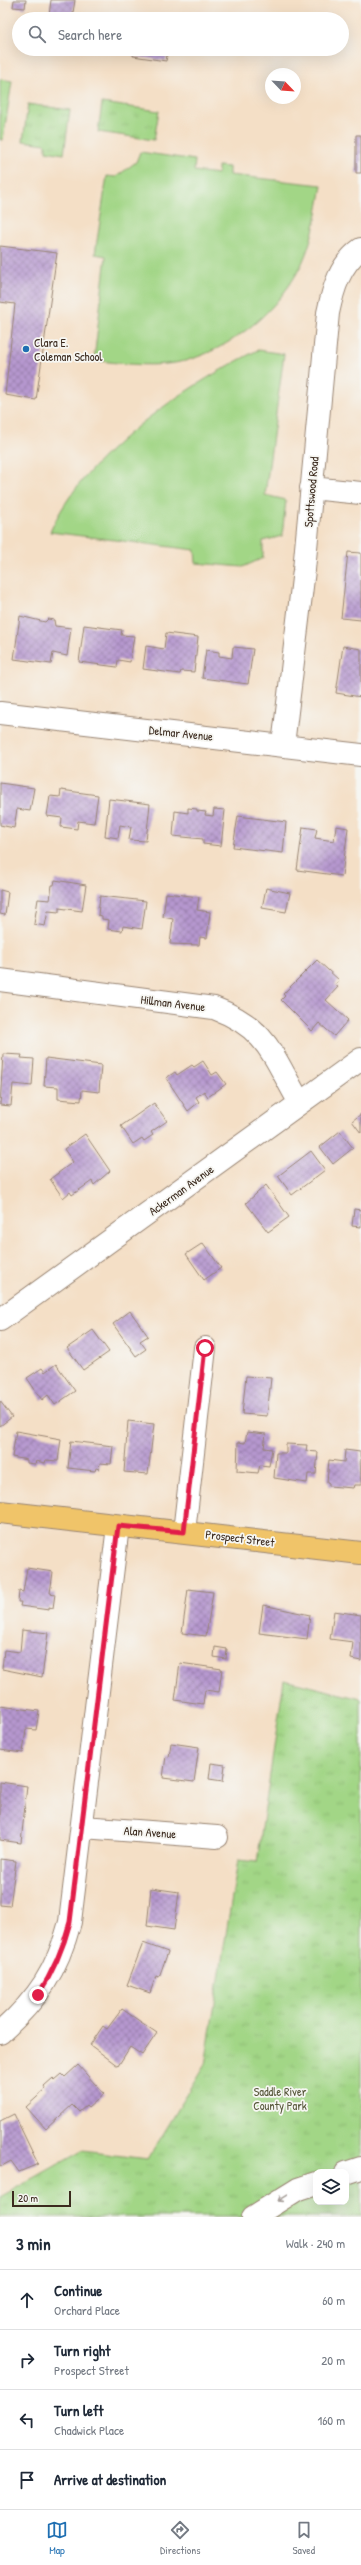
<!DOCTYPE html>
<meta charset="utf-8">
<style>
body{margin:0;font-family:"Patrick Hand",sans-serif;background:#f6f6f7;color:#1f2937}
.controls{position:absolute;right:12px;bottom:12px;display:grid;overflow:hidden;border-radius:8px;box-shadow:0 4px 16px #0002}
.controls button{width:36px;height:36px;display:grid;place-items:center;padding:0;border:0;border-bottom:1px solid #e0e1e3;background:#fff;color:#1f2937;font:20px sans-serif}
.compass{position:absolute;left:265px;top:68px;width:36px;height:36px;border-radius:50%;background:#fff;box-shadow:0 4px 16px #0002;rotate:115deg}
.scale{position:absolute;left:12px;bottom:10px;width:59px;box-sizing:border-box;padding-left:4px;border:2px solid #3b2a1e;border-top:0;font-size:11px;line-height:14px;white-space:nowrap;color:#3b2a1e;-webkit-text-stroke:3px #f6f6f2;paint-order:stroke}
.stop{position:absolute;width:12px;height:12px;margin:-9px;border:3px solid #e11d48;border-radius:50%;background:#fff}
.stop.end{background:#e11d48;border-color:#fff;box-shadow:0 1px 4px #0008}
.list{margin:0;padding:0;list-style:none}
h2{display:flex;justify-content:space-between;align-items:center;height:52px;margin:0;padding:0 16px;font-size:17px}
h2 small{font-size:13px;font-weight:400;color:#747a83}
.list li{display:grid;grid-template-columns:26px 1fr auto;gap:12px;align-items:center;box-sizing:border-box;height:60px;padding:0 16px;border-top:1px solid #e0e1e3}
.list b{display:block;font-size:15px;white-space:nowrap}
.list p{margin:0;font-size:13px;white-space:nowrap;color:#747a83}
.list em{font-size:13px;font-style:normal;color:#747a83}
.icon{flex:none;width:22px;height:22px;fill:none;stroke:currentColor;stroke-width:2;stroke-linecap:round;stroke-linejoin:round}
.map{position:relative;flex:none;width:361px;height:2217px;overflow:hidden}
.search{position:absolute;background:#fff;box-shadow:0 4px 16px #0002;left:12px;right:12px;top:12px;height:44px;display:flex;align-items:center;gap:10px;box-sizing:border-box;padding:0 14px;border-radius:22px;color:#747a83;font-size:15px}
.sheet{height:292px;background:#fff}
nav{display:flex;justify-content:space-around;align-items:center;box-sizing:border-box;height:56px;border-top:1px solid #e0e1e3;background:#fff;font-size:11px;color:#747a83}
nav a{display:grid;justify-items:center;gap:2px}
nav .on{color:#1f6fb2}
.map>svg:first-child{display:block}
</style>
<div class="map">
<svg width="361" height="2217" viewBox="0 0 361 2217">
<defs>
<pattern id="park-tufts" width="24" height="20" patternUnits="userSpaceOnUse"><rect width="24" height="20" fill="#a2d686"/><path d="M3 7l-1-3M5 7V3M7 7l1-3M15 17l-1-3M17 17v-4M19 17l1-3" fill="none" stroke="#8cb873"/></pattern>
<pattern id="building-cross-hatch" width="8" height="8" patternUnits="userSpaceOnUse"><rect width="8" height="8" fill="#b697cf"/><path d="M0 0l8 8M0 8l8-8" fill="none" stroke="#957ba7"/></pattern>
</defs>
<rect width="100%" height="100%" fill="#f6f6f2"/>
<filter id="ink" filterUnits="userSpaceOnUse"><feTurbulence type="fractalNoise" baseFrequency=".025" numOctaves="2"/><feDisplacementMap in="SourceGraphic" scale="8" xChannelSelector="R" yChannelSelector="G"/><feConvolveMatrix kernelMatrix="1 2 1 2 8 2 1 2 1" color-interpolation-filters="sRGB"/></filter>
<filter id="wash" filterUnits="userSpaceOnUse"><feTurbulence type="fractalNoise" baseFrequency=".012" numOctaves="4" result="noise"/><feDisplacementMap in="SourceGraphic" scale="16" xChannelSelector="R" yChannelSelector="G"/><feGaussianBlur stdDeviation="0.9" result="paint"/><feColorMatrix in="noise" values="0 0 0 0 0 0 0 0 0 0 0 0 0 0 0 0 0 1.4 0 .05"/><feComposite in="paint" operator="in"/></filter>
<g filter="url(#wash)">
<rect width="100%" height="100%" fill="#f4dfc6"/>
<path fill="url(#park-tufts)" stroke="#6e8052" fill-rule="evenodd" d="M102,103L159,111L154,140L98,132Z
M28,104L70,110L64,154L46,151V144L23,141Z
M284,1680L361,1699V2217H0V2197L82,2151L148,2159L205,2065L238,1860L257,1862ZM316,2172H346V2202H316Z"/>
<path fill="#a2d686" stroke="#6e8052" d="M0,79L12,81L3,140H0Z
M140,152L195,160L194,171L218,174V166L229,167V175L322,185C317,215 312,247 297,273C273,315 231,348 185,361C157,368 122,364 94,360L106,256L95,254L107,176L116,177L136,162Z
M258,350L284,354L265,495L286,500L282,536L263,541V558L243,567L196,563L195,550L50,532C84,453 183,388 258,350Z"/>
<g id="blocks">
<path fill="url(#building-cross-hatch)" d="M14,0H26L25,8L13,7Z
M51,0H75L72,19L49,16Z
M134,49H168L166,61L133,56Z
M356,135H361V173H356Z
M0,246L57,253L36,400L5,395L15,304L0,302Z
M348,552L361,553V620L341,618Z
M20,616L45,622L48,619L54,620L55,626L71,628L67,656L53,653L51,664L14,659Z
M84,625L122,630L121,635L134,636L130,662L118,660L117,667L79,662Z
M166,633L198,637L194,672L181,671L180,674L143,669L146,646L164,649Z
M343,646L361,649V697L336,693Z
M233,647L253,649L248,684L202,678L206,650L219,652V656L232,658Z
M0,783L34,788L30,811L17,809L14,828L0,825Z
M61,790L98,795L94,823L78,821L77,829L61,827L62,818L47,816L50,796L60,797Z
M109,799L150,804L146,841L129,840L131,827L120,825L118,838L105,836Z
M188,808L197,809V811L206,812L205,815L213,816L214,809L225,810L221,846L203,844V839L173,836L175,811L188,813Z
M238,816L286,822L283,853L233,847Z
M336,826L348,828L342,876L297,870L303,827L317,829L315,838L334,841Z
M55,880L86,885L82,911L59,908V912L48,911L45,926L34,924L38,899L50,900L52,885H54Z
M266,888L290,893L286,912L262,908Z
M0,890L8,892L5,915L0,914Z
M166,893L199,897L197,910L210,912L207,938L200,937L199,945L170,944L173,919L163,917Z
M100,896L146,901L142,929L123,926L122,931L108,929L109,920L102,919V916L98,915Z
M317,960L339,980L335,985L338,987L326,1000L348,1020L334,1036L319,1023L312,1031L281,1000L285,996L283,994Z
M3,1054L22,1055L21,1058L34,1059L32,1086L13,1084L11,1106L0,1105Z
M46,1058L101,1065L99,1092L82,1090L81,1101L58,1099V1087L44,1086Z
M203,1061L212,1075L217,1072L226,1084L208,1097L204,1091L196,1097L199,1102L188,1111L166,1078L175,1072L177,1075L192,1065L194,1067Z
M154,1103L167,1121L151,1132L153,1135L144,1141L142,1138L133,1144L121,1126Z
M361,1114V1133L352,1121Z
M340,1131L353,1148L333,1164L320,1147Z
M85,1134L110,1171L94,1185L92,1181L72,1195L70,1192L63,1198L50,1179L73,1162L64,1149Z
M311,1151L325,1170L292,1195L278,1176Z
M266,1185L289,1217L268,1232L246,1203Z
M354,1209L361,1210V1227L352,1226Z
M203,1243L221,1268L204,1280L186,1254Z
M130,1311L148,1336L140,1341L146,1349L136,1356L113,1324Z
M93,1330L109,1352L83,1370L67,1348Z
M56,1364L75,1391L55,1405L48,1395L42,1400L27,1378L42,1368L45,1372Z
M246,1376L271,1378L267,1416L242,1414Z
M0,1401L12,1417L0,1426Z
M128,1421L154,1424L148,1474L124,1472Z
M16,1431L61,1439L58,1461L46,1460L45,1463L36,1461L35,1464L27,1463V1460L12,1457Z
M247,1432L266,1434L264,1448L272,1449L269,1466L260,1465L258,1473L237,1471L238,1442L245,1443Z
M71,1441L113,1446L111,1464L100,1463L99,1469L96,1468L95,1471L68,1468Z
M286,1444L307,1445L306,1451L318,1452L316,1474H308L307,1483L274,1478L276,1453H286Z
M345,1450L360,1452L361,1485H354L353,1488L329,1486V1483L327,1482L329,1460L344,1462Z
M27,1568L53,1572L50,1593L55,1594L53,1608L49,1607V1610L20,1606L21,1602H18L19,1591L23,1592Z
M188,1589L213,1592L206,1636L182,1633Z
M263,1605L310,1615L307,1639L259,1633Z
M334,1611L361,1615V1661L351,1659L353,1642L330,1639Z
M22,1630L48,1633L42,1677L2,1669L4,1650L20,1652Z
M215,1647L227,1649L226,1659L214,1657Z
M180,1663L222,1669L219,1692L205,1690L203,1704L175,1700Z
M0,1706L39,1711L36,1730L26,1729L23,1753L0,1750Z
M171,1743L199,1747L194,1782L163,1778L166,1756L169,1757Z
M211,1763L225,1765L223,1781L209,1779Z
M0,1782L27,1786L21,1843L0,1840Z
M0,1859L16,1861L10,1906L0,1905Z
M151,1888L179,1892L174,1930L147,1926Z
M143,1943L168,1952L159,1977L156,1976L150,1993L127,1985Z
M122,2009L157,2033L142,2055L130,2047L118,2066L90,2045L103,2026L107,2029Z
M78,2065L104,2094L88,2108L86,2106L79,2112L72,2105L46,2129L26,2107L46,2089L44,2086L53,2078L55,2080L62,2074L65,2077Z
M14,2114L38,2164L19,2172L11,2161L0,2167V2121Z"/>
</g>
</g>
<g filter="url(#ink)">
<use href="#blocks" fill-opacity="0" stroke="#988472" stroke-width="1"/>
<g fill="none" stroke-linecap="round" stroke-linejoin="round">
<defs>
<path id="minor" d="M311,488L361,493
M0,713L361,755
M283,745L304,570L328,313C333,289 340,264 361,249
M0,980L214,1008C268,1028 273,1057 300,1103
M0,1320L361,1059
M184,1532L205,1348
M83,1827L217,1837
M0,2033C38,1999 57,1971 70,1922L118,1526
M346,2173L361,2168
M253,2217L298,2189L316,2183"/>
<path id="major" d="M0,1512L361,1553"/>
</defs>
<use href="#minor" stroke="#988472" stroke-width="24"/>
<use href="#major" stroke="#988472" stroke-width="24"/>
<use href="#minor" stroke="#fff" stroke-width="22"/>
<use href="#major" stroke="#f0c469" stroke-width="22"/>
</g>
<defs><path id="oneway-shaft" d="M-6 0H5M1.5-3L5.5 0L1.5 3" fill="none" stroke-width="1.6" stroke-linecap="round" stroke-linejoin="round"/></defs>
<use stroke="#a79f9a" href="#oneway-shaft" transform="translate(283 2198) rotate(149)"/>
</g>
<g fill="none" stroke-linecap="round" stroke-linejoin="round" filter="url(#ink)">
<path stroke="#e11d48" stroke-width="5" d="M38,1995C53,1972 63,1949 70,1922L118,1526L184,1532L205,1348"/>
</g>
<circle fill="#1f6fb2" stroke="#f6f6f2" stroke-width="1.5" cx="26" cy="349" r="4"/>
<g text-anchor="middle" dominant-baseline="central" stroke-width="3.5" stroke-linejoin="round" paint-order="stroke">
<g font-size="12" fill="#3b2a1e" stroke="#f6f6f2" text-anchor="start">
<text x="34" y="342">Clara E.<tspan x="34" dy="14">Coleman School</tspan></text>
</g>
<g font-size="12" fill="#3b2a1e" stroke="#f6f6f2">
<text transform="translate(311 492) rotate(-85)">Spottswood Road</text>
<text transform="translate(181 733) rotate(6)">Delmar Avenue</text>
<text transform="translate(173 1003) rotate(7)">Hillman Avenue</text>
<text transform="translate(181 1190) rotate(-36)">Ackerman Avenue</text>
<text transform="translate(240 1538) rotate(7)">Prospect Street</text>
<text transform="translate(150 1832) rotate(4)">Alan Avenue</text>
</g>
<g font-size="12" fill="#555538" stroke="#f6f6f2">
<text x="280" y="2091">Saddle River<tspan x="280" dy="14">County Park</tspan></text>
</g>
</g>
</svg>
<div class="controls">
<button><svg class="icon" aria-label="layers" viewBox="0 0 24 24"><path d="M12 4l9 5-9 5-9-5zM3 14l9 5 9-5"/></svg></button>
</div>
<svg class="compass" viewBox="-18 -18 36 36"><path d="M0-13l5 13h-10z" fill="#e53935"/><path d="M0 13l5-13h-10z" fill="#747a83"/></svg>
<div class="scale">20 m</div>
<div class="stop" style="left:205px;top:1348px"></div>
<div class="stop end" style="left:38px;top:1995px"></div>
<div class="search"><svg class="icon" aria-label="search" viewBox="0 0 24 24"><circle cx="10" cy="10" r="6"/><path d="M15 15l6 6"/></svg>Search here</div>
</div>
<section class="sheet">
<h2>3 min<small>Walk · 240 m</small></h2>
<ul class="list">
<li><svg class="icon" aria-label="ahead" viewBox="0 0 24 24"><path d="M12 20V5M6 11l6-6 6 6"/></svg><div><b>Continue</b><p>Orchard Place</p></div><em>60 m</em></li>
<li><svg class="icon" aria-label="right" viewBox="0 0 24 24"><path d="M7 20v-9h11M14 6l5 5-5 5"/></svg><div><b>Turn right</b><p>Prospect Street</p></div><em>20 m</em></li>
<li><svg class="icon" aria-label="left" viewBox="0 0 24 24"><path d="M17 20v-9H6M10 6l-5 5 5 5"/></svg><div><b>Turn left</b><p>Chadwick Place</p></div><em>160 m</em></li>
<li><svg class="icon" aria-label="arrive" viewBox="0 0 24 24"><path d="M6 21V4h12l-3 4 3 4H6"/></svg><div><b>Arrive at destination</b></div></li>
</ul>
</section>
<nav>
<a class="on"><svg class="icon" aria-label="map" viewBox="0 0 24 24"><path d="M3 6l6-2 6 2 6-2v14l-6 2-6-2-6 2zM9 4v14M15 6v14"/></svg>Map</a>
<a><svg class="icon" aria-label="directions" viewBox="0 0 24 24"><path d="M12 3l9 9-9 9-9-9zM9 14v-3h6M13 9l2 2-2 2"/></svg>Directions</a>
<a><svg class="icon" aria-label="saved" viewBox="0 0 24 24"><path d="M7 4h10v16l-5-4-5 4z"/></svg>Saved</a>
</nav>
